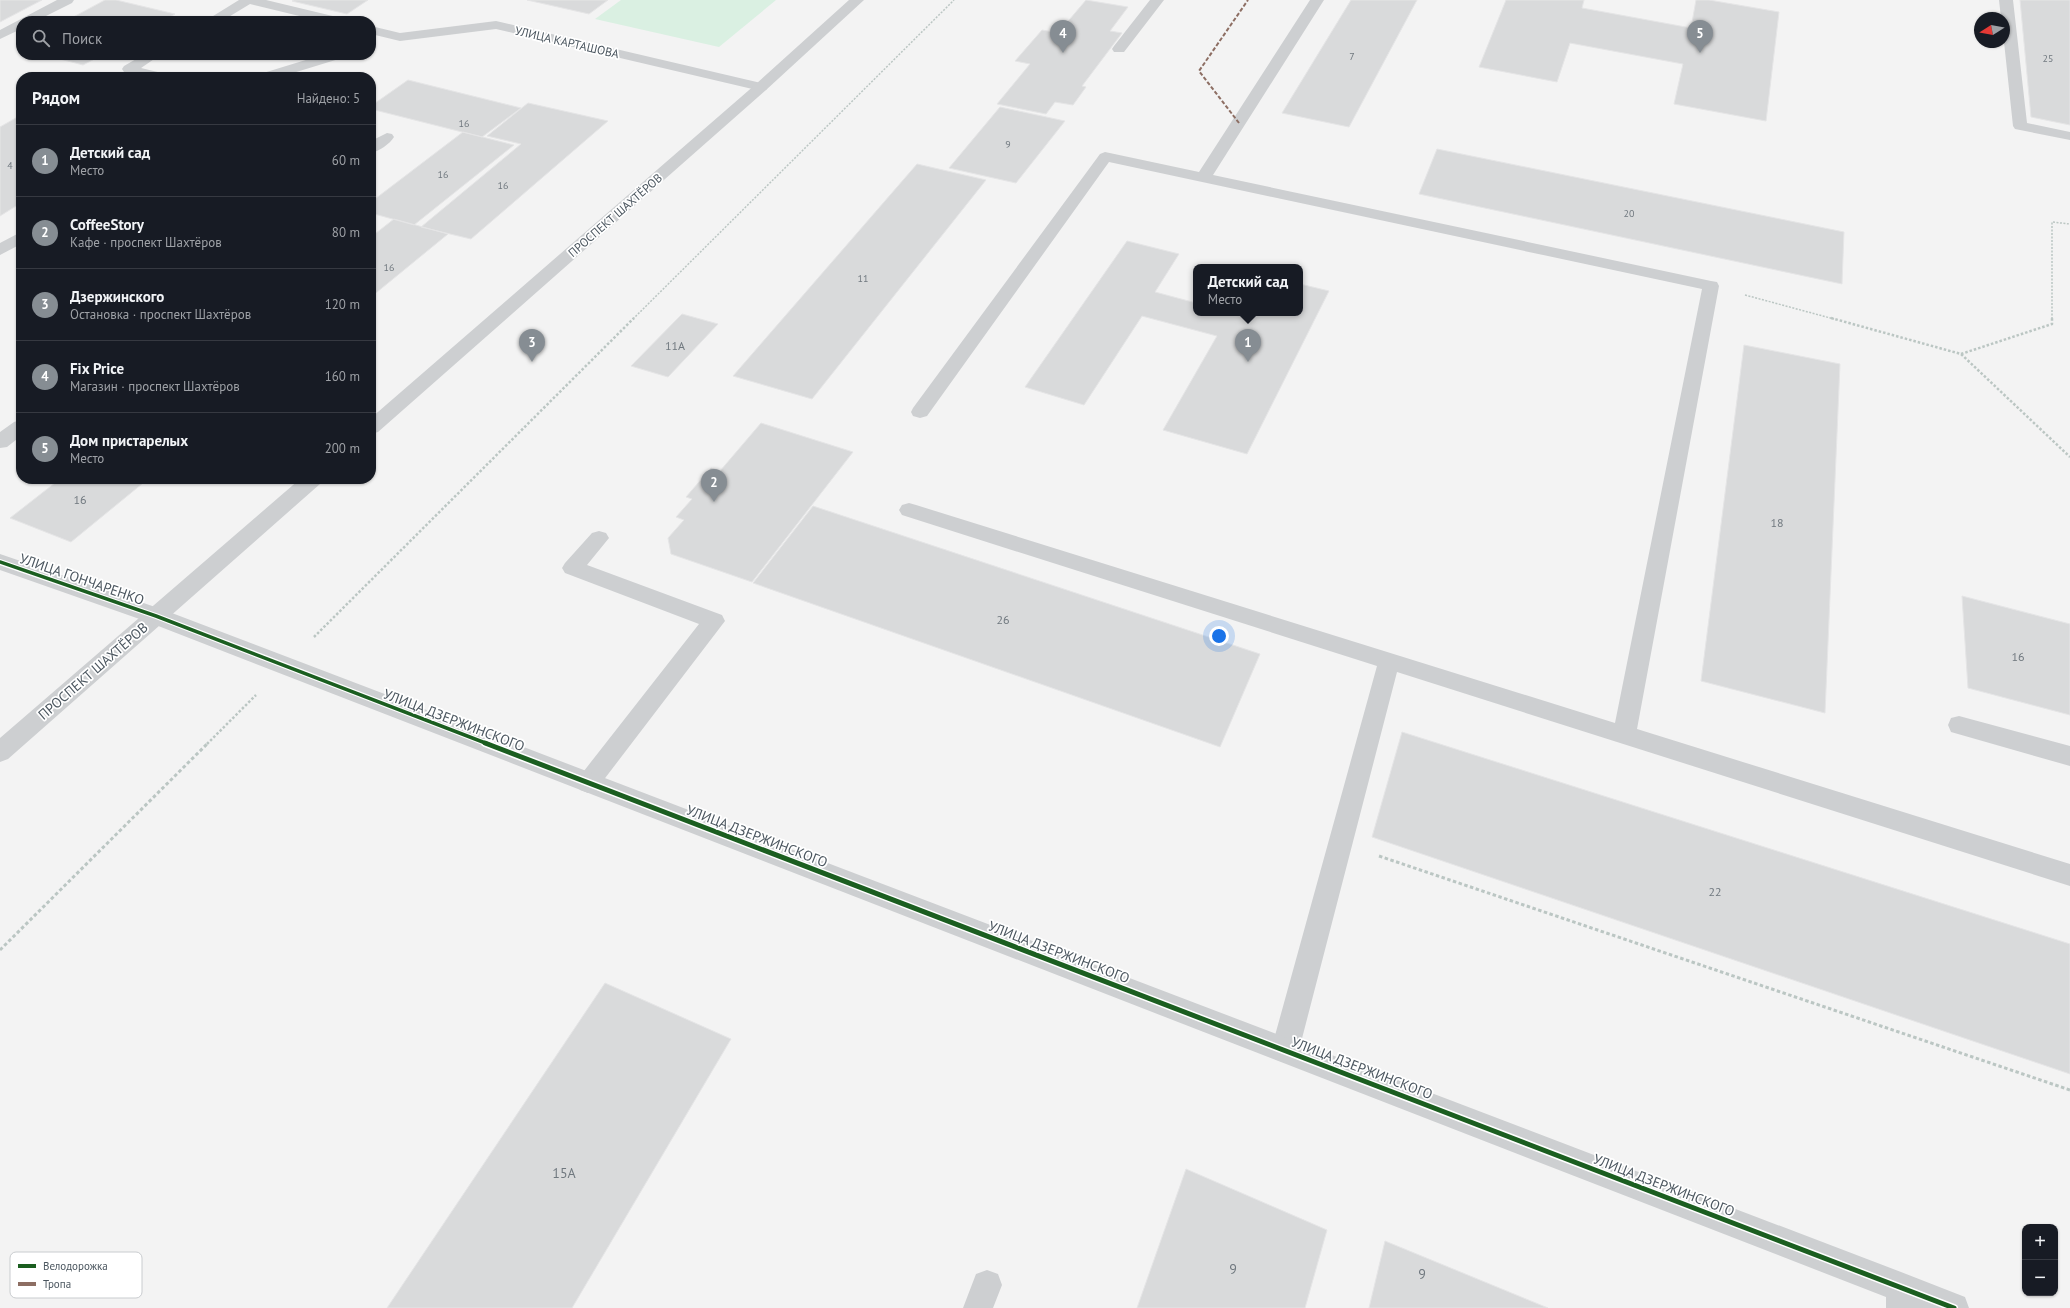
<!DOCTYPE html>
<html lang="ru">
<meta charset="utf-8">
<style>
body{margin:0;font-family:"PT Sans",sans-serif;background:#20242c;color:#f1f3f6}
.controls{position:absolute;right:12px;bottom:12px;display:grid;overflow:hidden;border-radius:8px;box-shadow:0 1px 3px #0004}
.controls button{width:36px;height:36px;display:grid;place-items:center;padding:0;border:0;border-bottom:1px solid #363941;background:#171b24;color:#f1f3f6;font:20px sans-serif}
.compass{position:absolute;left:1974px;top:12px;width:36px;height:36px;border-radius:50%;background:#171b24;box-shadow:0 1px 3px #0004;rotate:259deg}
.you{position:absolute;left:1219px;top:636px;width:14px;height:14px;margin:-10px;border:3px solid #fff;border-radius:50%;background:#1a73e8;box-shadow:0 0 0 6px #1a73e833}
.badge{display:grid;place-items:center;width:26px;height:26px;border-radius:50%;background:#868d93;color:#fff;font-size:13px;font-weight:700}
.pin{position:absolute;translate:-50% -33px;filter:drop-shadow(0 1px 2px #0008)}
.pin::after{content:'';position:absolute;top:21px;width:14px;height:12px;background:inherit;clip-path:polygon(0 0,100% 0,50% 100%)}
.popup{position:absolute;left:1193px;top:264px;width:110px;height:52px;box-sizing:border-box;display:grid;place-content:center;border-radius:8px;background:#171b24;filter:drop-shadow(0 1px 3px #0005);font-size:13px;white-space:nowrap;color:#9ea1a6}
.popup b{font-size:15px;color:#f1f3f6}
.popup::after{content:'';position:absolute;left:50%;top:100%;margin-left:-8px;border:8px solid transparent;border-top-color:#171b24}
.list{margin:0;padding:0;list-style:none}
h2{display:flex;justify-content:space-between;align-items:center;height:52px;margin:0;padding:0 16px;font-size:17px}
h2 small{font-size:13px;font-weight:400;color:#9ea1a6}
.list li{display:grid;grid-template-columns:26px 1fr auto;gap:12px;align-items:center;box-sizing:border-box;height:72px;padding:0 16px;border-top:1px solid #363941}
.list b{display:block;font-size:15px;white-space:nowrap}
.list p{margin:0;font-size:13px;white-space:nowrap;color:#9ea1a6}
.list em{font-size:13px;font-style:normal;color:#9ea1a6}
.icon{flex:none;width:22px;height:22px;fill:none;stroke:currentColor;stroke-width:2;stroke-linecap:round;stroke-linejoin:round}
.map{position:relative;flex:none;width:2070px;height:1308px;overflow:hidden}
.search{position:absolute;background:#171b24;box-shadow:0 1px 3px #0004;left:16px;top:16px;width:360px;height:44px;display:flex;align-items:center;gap:10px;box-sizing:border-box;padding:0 14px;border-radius:16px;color:#9ea1a6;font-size:15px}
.panel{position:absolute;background:#171b24;box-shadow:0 1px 3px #0004;left:16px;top:72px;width:360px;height:412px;border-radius:16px}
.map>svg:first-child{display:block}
</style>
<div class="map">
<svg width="2070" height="1308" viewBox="0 0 2070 1308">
<rect width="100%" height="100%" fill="#f3f3f3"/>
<path fill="#daf0e2" d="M621,0H776L719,47L595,19Z"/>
<path fill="#d9dadb" stroke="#e5e5e6" d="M0,0H42L0,22Z
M105,0H116L175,14L163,21H66Z
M294,0H368L347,14L292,1Z
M527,0H608L589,14Z
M1086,0L1128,7L1110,31L1122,33L1082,86L1086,87L1073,105L1055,102L1046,114L997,104L1030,64L1015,61L1042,30L1058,33Z
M1351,0H1417L1349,127L1282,113Z
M1506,0H1584L1582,8L1691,28L1696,0H1709L1779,12L1766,121L1674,104L1683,64L1570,43L1557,82L1479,67Z
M2020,0H2070V125L2031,117Z
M45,55H102L83,65Z
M408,80L521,108L482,137L371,109V106Z
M528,103L608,121L471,239L421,227L521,144L487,136Z
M1000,107L1065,121L1016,183L949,168Z
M21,115V203L0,216V127Z
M463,132L514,145L414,225L371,213V202Z
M1437,149L1844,232L1842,284L1419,194Z
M917,164L986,180L812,399L733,376Z
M394,219L448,234L371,297V237Z
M1127,241L1179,254L1155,292L1196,303V313H1300V284L1329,291L1247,454L1163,430L1217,336L1142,316L1084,405L1025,387Z
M682,314L718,324L668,377L631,366Z
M1744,345L1840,364L1825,713L1701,681Z
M761,423L853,452L752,582L671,554L668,538L684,520L676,517L692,499L686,497L711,468L720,471Z
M60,479H148L71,542L10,518Z
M813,506L1260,654L1220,747L753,583Z
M1962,596L2070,624V715L1968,688Z
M1402,732L2070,944V1074L1372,837Z
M605,983L731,1039L572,1308H387Z
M1186,1169L1327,1230L1305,1308H1137Z
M1385,1241L1548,1308H1369Z"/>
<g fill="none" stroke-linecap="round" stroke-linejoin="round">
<path stroke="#bbc6c3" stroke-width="1.5" stroke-dasharray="2 1.5" stroke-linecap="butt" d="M1745,295L1834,319
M633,319L954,0
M2052,319V222L2070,224"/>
<path stroke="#bbc6c3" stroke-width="2.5" stroke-dasharray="2.5 2" stroke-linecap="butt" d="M1831,318L1961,354L2070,457
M1961,354L2052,324V318
M314,637L634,318
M207,744L256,695"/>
<path stroke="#bbc6c3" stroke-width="3" stroke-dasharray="3.5 2.5" stroke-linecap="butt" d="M1379,856L2070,1090
M0,950L208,743"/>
<path fill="#cdcfd1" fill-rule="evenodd" d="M239,0H266L341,18L343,21H320L250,4L222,21H205Z
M1150,0H1164L1124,52H1114L1112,49L1114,46Z
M1310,0H1324L1213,175L1711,281L1717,282L1719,286L1637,729L2070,864V886L1397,672L1299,1050L1295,1059L1285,1063L1275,1059L1271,1050L1377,666L902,515L899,510L902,505L909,503L916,505L1615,723L1702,289L1109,162L927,416L920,418L913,416L911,412L913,408L1100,154L1105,152L1199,172Z
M1999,0H2013L2027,123L2070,132V140L2015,129L2013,126L2004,42V18H2001Z
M496,21L761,83L766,84L768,87L766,90L761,91L496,29L400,41L371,34V26L400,33Z
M143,55H160L141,68L166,74L168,77H144L124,72L122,69L124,66Z
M322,55H344L342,58L280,77H258L260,74Z
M387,133L392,134L394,137C390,144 379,151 371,153V141Z
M21,232V244L0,255V243Z
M21,420V436L7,447L0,448V432L14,422Z
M599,531L606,533L609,538L587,565L722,615L725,621L596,790L588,793L580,790L576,783L580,776L699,624L565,573L562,568L565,563L592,533Z
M1959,716L2070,746V766L1951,732L1948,725L1951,718Z
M987,1270L998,1274L1002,1285L993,1308H963L976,1274Z"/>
<path fill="#cdcfd1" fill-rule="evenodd" d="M57,0H74L72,3L36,21H21V29L0,39V30Z
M0,554L164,610L1901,1272L1965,1297L1969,1308H1886V1297L148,622L0,570Z"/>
<path fill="#cdcfd1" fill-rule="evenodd" d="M849,0H864L766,90L378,432L371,434V418L756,84Z
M300,479H323L320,484L8,759L0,762V738Z"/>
<path stroke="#8d6e63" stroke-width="2" stroke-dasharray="4 2" stroke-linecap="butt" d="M1239,123L1199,71L1248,0"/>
<defs>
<path id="cycleway-far1" d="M0,562L156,616L488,744"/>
<path id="cycleway" d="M485,743L1954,1308"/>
</defs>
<use href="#cycleway-far1" stroke="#fff" stroke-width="6"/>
<use href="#cycleway" stroke="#fff" stroke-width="8"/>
<use href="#cycleway-far1" stroke="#1b5e20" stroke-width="3.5"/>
<use href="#cycleway" stroke="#1b5e20" stroke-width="5"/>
</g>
<g text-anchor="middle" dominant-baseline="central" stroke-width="3.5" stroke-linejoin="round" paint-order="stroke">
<g font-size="10" fill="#70787f">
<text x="1352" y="56">7</text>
<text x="2048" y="58">25</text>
<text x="464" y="123">16</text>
<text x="1008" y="144">9</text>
<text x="10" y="165">4</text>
<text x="443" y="174">16</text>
<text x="503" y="185">16</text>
<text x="1629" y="213">20</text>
<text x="389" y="267">16</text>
<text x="863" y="278">11</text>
</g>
<g font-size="12" fill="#4b565f" stroke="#fff">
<text transform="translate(567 42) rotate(13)">УЛИЦА КАРТАШОВА</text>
<text transform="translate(615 215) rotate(-41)">ПРОСПЕКТ ШАХТЁРОВ</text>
</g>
<g font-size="12" fill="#70787f">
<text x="675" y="345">11А</text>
<text x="80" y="499">16</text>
<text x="1777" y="522">18</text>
<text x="1003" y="619">26</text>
<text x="2018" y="656">16</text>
<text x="1715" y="891">22</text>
</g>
<g font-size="14" fill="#4b565f" stroke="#fff">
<text transform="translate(82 579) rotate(19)">УЛИЦА ГОНЧАРЕНКО</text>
<text transform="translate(93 671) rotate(-41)">ПРОСПЕКТ ШАХТЁРОВ</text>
<text transform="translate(454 720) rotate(21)">УЛИЦА ДЗЕРЖИНСКОГО</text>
<text transform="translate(757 836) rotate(21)">УЛИЦА ДЗЕРЖИНСКОГО</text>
<text transform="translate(1059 952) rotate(21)">УЛИЦА ДЗЕРЖИНСКОГО</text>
<text transform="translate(1362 1068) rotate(21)">УЛИЦА ДЗЕРЖИНСКОГО</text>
<text transform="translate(1664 1185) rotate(21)">УЛИЦА ДЗЕРЖИНСКОГО</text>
</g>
<g font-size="14" fill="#70787f">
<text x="564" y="1173">15А</text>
<text x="1233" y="1269">9</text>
<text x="1422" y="1274">9</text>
</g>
</g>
<rect x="10" y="1252" width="132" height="46" rx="6" fill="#fff" stroke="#c9cccf" stroke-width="1"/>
<rect x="18" y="1264" width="18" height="4" fill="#1b5e20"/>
<rect x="18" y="1282" width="18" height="4" fill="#8d6e63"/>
<g font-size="11" fill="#4b565f">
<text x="43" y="1270">Велодорожка</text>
<text x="43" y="1288">Тропа</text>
</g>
</svg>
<div class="controls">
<button>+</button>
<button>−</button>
</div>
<svg class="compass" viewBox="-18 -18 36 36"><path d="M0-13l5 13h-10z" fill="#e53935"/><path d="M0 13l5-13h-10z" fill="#9ea1a6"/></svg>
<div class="you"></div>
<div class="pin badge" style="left:1248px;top:362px">1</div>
<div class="popup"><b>Детский сад</b>Место</div>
<div class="pin badge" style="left:714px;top:502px">2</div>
<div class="pin badge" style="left:532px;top:362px">3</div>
<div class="pin badge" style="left:1063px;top:53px">4</div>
<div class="pin badge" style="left:1700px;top:53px">5</div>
<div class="search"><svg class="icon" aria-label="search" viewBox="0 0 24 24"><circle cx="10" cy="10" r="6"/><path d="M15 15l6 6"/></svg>Поиск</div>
<section class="panel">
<h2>Рядом<small>Найдено: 5</small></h2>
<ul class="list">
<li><span class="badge">1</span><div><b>Детский сад</b><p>Место</p></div><em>60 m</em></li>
<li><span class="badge">2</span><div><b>CoffeeStory</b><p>Кафе · проспект Шахтёров</p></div><em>80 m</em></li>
<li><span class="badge">3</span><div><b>Дзержинского</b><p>Остановка · проспект Шахтёров</p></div><em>120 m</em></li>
<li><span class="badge">4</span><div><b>Fix Price</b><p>Магазин · проспект Шахтёров</p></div><em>160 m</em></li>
<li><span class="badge">5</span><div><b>Дом пристарелых</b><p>Место</p></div><em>200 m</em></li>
</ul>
</section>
</div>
